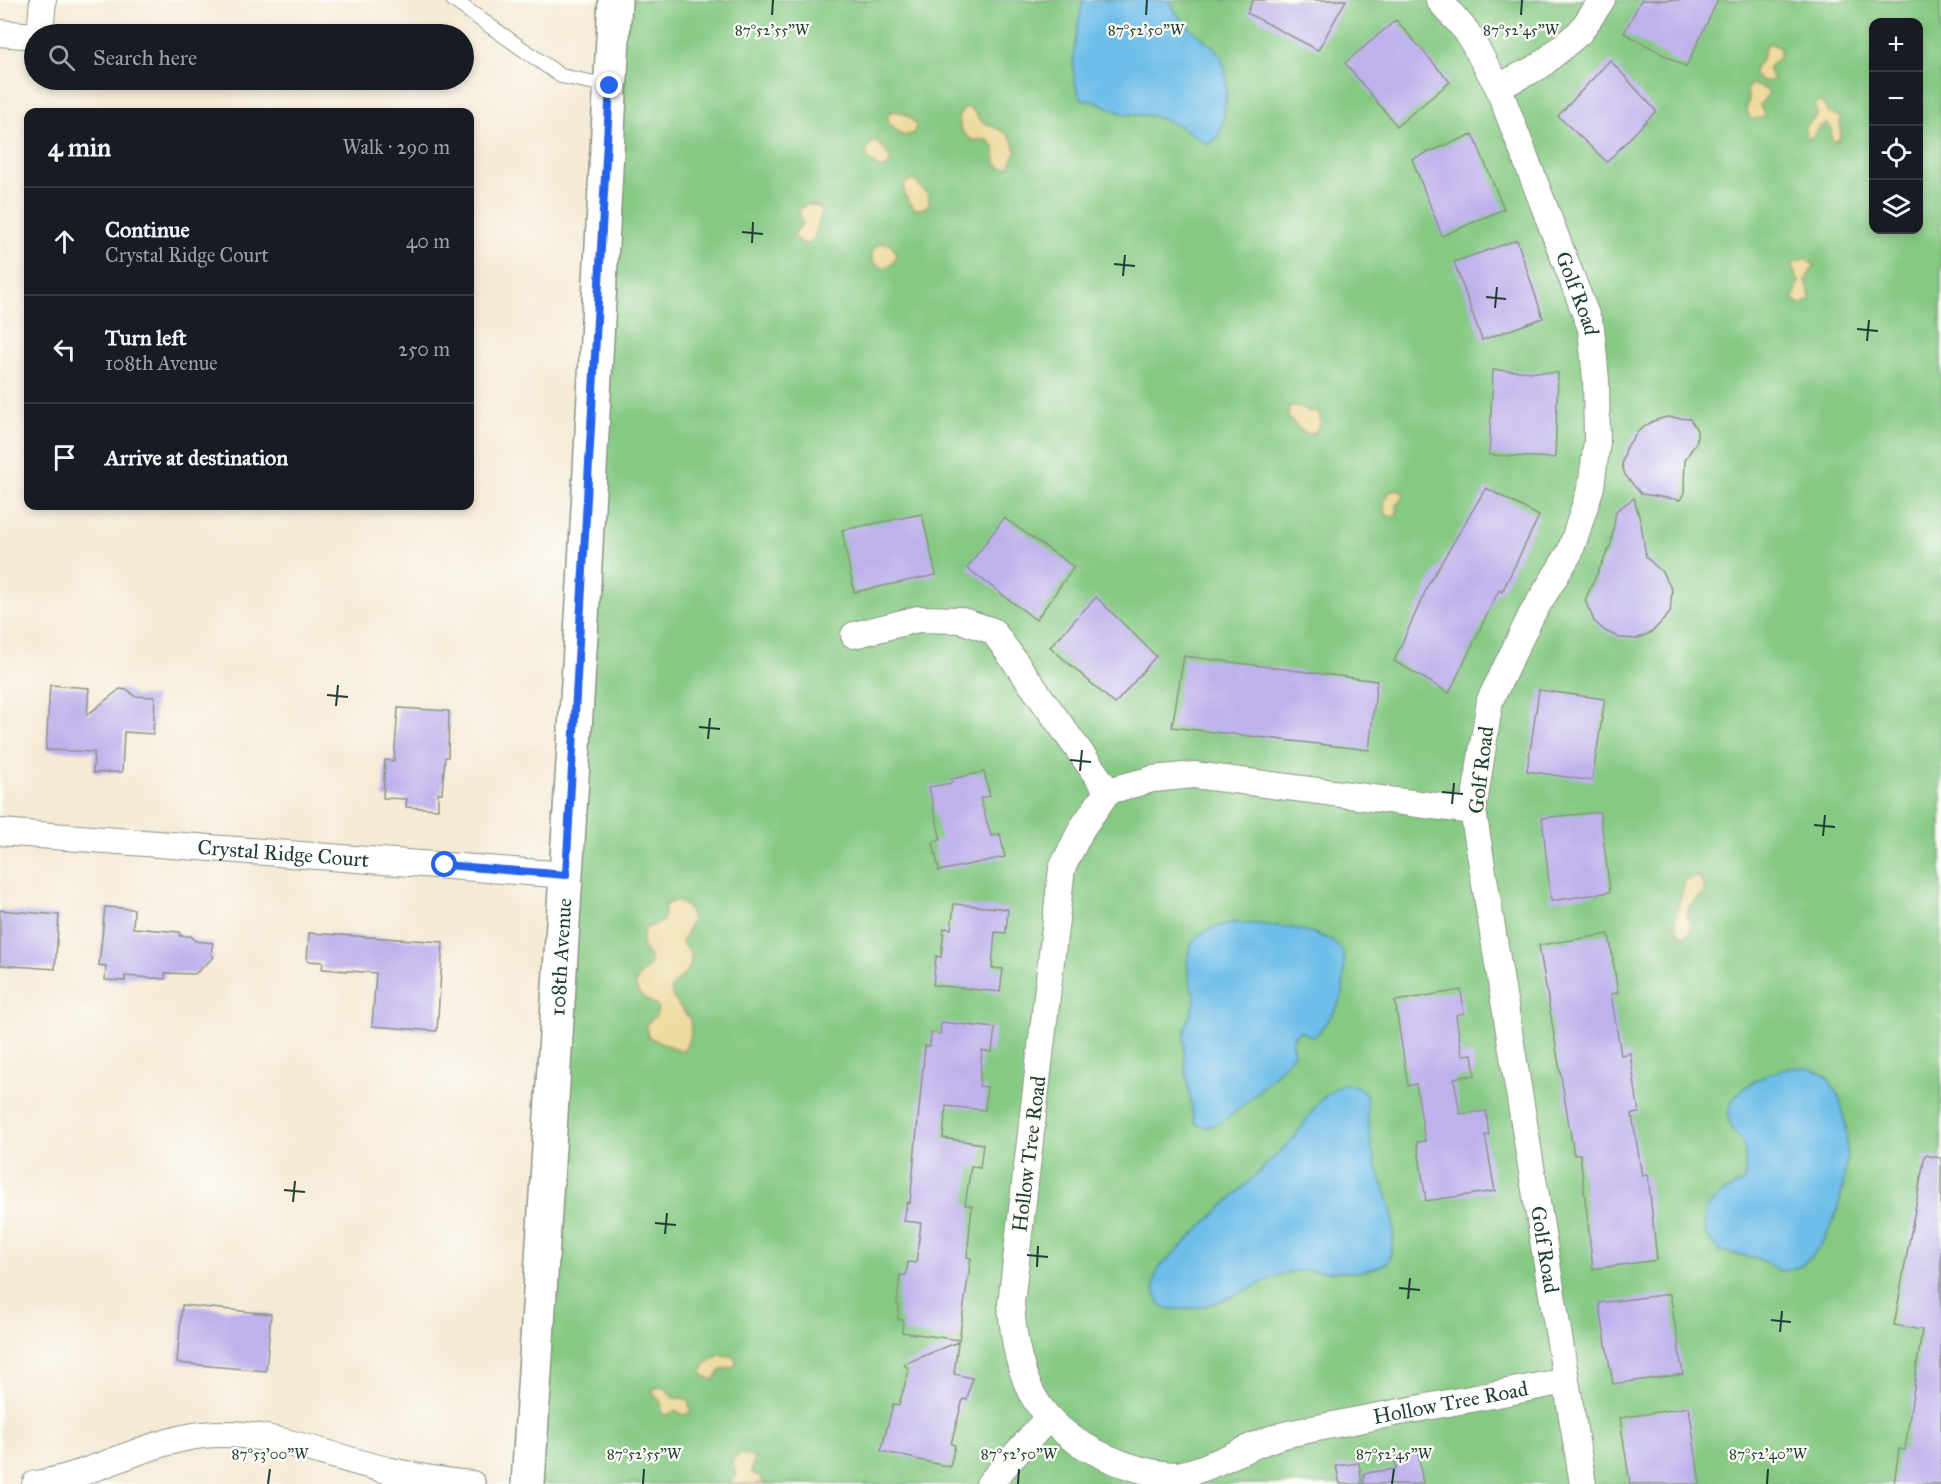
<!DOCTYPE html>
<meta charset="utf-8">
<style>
body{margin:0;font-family:"IM FELL Great Primer",serif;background:#242831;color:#f1f3f6}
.controls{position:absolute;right:18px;top:18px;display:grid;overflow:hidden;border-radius:12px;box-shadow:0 3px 9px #0003}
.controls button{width:54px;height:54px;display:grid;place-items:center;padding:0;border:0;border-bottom:2px solid #363941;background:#171b24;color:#f1f3f6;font:30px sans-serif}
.stop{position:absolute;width:18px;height:18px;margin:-14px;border:4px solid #2563eb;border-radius:50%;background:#fff}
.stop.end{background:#2563eb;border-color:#fff;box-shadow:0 2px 6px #0008}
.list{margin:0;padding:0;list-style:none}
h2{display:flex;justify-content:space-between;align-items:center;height:78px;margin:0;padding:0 24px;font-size:26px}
h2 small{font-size:20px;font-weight:400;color:#9ea1a6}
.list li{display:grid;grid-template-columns:39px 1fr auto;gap:18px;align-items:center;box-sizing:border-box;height:108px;padding:0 24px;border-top:2px solid #363941}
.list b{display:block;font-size:22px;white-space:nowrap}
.list p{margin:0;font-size:20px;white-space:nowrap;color:#9ea1a6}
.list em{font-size:20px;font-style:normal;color:#9ea1a6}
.icon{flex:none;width:33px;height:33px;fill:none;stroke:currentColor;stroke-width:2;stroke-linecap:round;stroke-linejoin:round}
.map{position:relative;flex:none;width:1941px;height:1484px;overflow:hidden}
.search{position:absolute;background:#171b24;box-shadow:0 3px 9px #0003;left:24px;top:24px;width:450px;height:66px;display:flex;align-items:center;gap:15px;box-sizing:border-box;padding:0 21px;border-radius:33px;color:#9ea1a6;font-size:22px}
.panel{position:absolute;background:#171b24;box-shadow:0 3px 9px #0003;left:24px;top:108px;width:450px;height:402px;border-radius:12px}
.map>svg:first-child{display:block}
</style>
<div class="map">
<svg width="1941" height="1484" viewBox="0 0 1941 1484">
<rect width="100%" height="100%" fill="#fdfcf7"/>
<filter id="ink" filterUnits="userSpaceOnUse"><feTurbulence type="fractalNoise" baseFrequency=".0167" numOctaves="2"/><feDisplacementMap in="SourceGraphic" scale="12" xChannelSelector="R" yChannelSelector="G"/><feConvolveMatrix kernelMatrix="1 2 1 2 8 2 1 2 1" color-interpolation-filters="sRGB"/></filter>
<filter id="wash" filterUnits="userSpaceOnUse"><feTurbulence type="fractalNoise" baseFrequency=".008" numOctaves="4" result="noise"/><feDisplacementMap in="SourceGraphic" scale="24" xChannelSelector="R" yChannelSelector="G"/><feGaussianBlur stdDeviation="1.35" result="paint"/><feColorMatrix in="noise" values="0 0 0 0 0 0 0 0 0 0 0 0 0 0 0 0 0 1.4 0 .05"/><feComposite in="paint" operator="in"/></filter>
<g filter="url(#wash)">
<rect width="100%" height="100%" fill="#f6ead6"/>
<path fill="#85c983" stroke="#52835c" stroke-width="1.5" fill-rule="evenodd" d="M616,0H1941V1484H532ZM1874,22H1918V230H1874Z"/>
<path fill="#eeda9e" stroke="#868c69" stroke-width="1.5" d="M1771,43L1780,48L1779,58L1768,68L1773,79C1767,84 1759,81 1754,75L1755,67L1762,59L1766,45Z
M1752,84L1765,89L1769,93L1760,105L1765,117L1751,120L1746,109L1749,100L1746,89Z
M1819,102L1824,104L1827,112L1840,117L1841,136L1837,142L1831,140V127L1827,124L1819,127L1811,139L1806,137V126L1817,116L1815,105Z
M966,107C976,109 975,117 983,122C998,130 1014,131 1016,152L1009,167L1002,168L996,164L994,147L988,140H971L961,130L958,116Z
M892,111C902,111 914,117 916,127L913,134L903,136L889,124L887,116Z
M874,141L881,145L891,159L886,169L878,168L866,157L867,149Z
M914,180L929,196V205L922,209H914C908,197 899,195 907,181Z
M807,204L819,207L822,212L813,241L807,244L800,242L793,236L802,224L799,210Z
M872 255a12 12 0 1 1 24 0a12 12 0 1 1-24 0Z
M1805,258L1814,265L1806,280L1811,299L1804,304L1797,303L1793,298L1799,282L1793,270V263Z
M1294,405L1307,411H1319L1321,424L1313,434L1304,433L1288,418V408Z
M1396,489L1402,491L1404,496L1397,505V515L1388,516L1385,513L1384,503L1390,491Z
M1700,877L1705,892L1689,907L1687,917L1692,929L1688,935L1682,936C1667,922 1682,903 1684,883L1689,878Z
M676,900L688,908L692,919L682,943L691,954C694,974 678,975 671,989L673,998L690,1019L691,1034L685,1049L680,1051L648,1037L646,1024L656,1015L658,1007L639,994L635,985L639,976L650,966V957C642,947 639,942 645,929L663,921L665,905Z
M719,1355L732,1356L736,1361L735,1366L720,1371L714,1380L705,1377L702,1372L704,1365Z
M665,1387L673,1398L688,1399L691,1411L685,1415L675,1411L667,1415L662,1414L661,1402L652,1393L655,1388Z
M740,1453L754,1458L751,1472L762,1478L763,1484H728L737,1475L732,1462Z"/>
<path fill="#6ebee9" stroke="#467e8e" stroke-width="1.5" d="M1083,0H1170C1177,20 1194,32 1210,44C1233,61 1227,96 1223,119C1221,132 1220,140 1207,144L1180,126L1153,116L1124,114L1099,103L1082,99C1065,77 1078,26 1083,0Z
M1232,923C1258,924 1326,926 1342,951C1345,958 1344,967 1344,974C1344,1003 1334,1014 1316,1035L1313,1037L1300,1031L1296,1033L1292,1042L1294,1054C1280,1067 1212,1150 1194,1121C1190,1091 1181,1060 1185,1030C1187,1019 1194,1010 1195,999C1195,992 1191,989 1190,982C1181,945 1195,929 1232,923Z
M1789,1068C1796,1068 1806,1066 1812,1069C1874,1090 1847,1271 1780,1271L1757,1258L1720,1251L1706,1236L1704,1217L1708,1207L1721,1194L1743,1182L1745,1177C1745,1167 1747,1154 1743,1144C1740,1136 1732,1132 1730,1124C1721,1091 1765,1074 1789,1068Z
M1344,1084L1356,1086L1366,1094C1367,1109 1369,1135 1372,1150C1382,1195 1404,1212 1388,1262C1357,1280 1330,1268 1298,1271C1277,1273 1257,1286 1238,1294C1214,1305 1188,1312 1163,1308C1153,1295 1151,1283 1159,1268L1291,1141C1310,1118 1315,1097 1344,1084Z"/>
<g id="blocks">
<path fill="#beb1ec" d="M1253,0H1346L1318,50L1247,13Z
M1641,0H1718L1686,67L1624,33Z
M1396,20L1450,82L1397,126L1345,63Z
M1610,60L1656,111L1607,162L1558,116Z
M1473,134L1504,209L1442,236L1412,159Z
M1517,240L1543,318L1482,340L1454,262Z
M1493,370L1558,373L1555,458L1489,455Z
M1667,417L1690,419L1697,430V441L1685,460L1684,493L1680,500L1641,494L1625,475L1622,465L1626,448L1637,432L1653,421Z
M1486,488L1539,516L1502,592L1499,590L1449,693L1394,661L1429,583Z
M1634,498L1641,524L1646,557L1662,572L1672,590L1670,613L1652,632L1636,639L1620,638L1605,631L1594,621L1585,600L1611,544L1616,511Z
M922,514L936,575L854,592L842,530Z
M1004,518L1074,567L1036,620L967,568Z
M1096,597L1156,656L1115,704L1050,647Z
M1184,656L1377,681L1369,750L1172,727Z
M50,685L89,688L87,715L120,689L128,690L134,696L155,697L153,734L124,732L122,772L93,773L94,752L46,750Z
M1539,690L1605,699L1592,781L1527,771Z
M398,708L449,711L448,757H445L442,793H438V809L406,807L407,799L383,798L385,760L394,761Z
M984,772L990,796L980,798L991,836L1000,834L1005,857L939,871L933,842L941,840L929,787L952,783L951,779Z
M1600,812L1610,892L1551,901L1542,818Z
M954,904L1008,909L1006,933L995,932L992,968L1003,969L1000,992L933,985L936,956L941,957L944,928L951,929Z
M105,907L134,909L133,928L180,932V936H191L195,941L213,943L211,954L214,957L195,974L165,973V979L125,976V981L105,980L106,966L99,965Z
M0,910L59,915L55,969L0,965Z
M309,933L443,942L437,1031L372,1026L376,973L322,969L323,962L307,961Z
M1609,934L1618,993L1611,994L1621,1055L1630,1053L1639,1113L1632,1114L1642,1176L1648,1175L1657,1260L1593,1269L1580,1154L1574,1155L1539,945Z
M1461,990L1464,1013L1456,1015L1462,1055L1472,1054L1475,1075L1454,1078L1460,1114L1486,1111L1489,1135H1485L1495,1191L1426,1201L1417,1142L1425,1141L1416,1084L1408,1086L1395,1001Z
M941,1022L995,1028L992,1052L982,1051L979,1086L987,1087L985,1110L946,1106L943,1138L983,1144L980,1168L971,1166L965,1205L972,1206L967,1257L971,1258L959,1340L902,1332L903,1320L898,1319L899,1305L897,1304L900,1275H906L908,1262L916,1263L921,1223L904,1221L907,1202L910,1203L925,1046H930L931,1033L940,1034Z
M1925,1155L1941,1158V1484H1894L1899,1449L1905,1450L1922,1330L1894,1325Z
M1670,1294L1683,1374L1613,1384L1599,1303Z
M182,1305L271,1314L266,1371L177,1363Z
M958,1342L954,1374L972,1378L967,1400L963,1399L951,1444L955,1445L950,1467L881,1451L893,1404L899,1405L909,1370L904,1364Z
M1689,1407L1700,1484H1630L1620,1418Z
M1418,1453L1423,1484H1364V1473L1396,1469L1395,1456Z
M1359,1463L1362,1484H1340L1336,1466Z"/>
</g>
</g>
<g filter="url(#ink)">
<use href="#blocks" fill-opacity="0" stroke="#8a9485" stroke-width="1.5"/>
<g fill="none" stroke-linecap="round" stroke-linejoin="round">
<defs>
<path id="lane" d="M453,0L561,76L610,86"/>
<g id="street">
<path id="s1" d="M1439,0L1467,32L1498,87L1591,328L1596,380L1597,442L1591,487L1570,552L1532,614L1490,700L1473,811L1583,1484"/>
<path d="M0,33L34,36"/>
<path d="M40,34L43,0"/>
<path d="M1498,87L1540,66L1580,32L1602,0"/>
<path d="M854,635L918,619L960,620L993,631L1108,791"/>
<path id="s2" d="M1473,811L1194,775L1153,779L1108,791L1082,828L1062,868L1011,1303C1016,1386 1039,1432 1120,1463C1137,1469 1163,1477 1182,1474C1215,1468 1254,1441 1288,1434C1380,1415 1473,1399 1565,1381"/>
<path id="s3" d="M0,832L566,875"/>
<path d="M35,1484C93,1476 144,1442 202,1435C267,1428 329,1457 391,1471C417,1477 445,1482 472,1484"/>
<path d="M989,1484L1047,1419"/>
</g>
<g id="secondary">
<path id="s4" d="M528,1484L583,602L615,0"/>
</g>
</defs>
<use href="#lane" stroke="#8a9485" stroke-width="16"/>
<use href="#street" stroke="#8a9485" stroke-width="28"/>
<use href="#secondary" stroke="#8a9485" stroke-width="36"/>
<use href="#lane" stroke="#fff" stroke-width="14"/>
<use href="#street" stroke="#fff" stroke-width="26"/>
<use href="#secondary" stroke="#fff" stroke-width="33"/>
</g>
</g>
<g fill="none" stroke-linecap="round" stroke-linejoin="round" filter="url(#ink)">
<path stroke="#2563eb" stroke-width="8" d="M445,865L566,875L610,86"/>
</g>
<path fill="none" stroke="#1f3d34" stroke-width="2" d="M772,15L773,0M1146,15L1147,0M1521,15L1522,0M742,232L763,234M752,243L753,222M1114,264L1135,266M1123,276L1125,255M1486,297L1506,299M1495,308L1497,287M1857,329L1878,331M1867,341L1869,320M327,695L348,697M336,706L338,685M699,727L720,729M708,739L710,718M1070,760L1091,762M1080,771L1082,750M1442,792L1463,794M1452,804L1454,783M1814,825L1835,827M1823,836L1825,815M284,1190L305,1192M293,1202L295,1181M655,1223L676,1225M665,1234L667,1213M1027,1255L1048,1257M1037,1267L1038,1246M1399,1288L1420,1290M1408,1299L1410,1278M1771,1320L1791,1322M1780,1332L1782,1311M268,1484L270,1469M643,1484L644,1469M1018,1484L1019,1469M1392,1484L1394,1469M1767,1484L1768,1469"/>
<g text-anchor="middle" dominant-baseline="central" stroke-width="4.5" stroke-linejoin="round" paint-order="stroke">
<g font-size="21" fill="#1f3d34" stroke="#fdfcf7">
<text stroke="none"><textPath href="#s1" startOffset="327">Golf Road</textPath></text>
<text transform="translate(1481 770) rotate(-83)">Golf Road</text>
<text stroke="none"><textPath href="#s3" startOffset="284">Crystal Ridge Court</textPath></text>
<text stroke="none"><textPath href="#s4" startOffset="528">108th Avenue</textPath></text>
<text transform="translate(1029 1154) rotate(-83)">Hollow Tree Road</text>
<text stroke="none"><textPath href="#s1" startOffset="1317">Golf Road</textPath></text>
<text stroke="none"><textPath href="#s2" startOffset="1448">Hollow Tree Road</textPath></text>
</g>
</g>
<g font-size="15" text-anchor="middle" fill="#1f3d34" stroke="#fdfcf7" stroke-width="4.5" stroke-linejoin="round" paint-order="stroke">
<text x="772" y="35">87°52'55"W</text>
<text x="1146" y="35">87°52'50"W</text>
<text x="1521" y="35">87°52'45"W</text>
<text x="270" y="1459">87°53'00"W</text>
<text x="644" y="1459">87°52'55"W</text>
<text x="1019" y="1459">87°52'50"W</text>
<text x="1394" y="1459">87°52'45"W</text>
<text x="1768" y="1459">87°52'40"W</text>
</g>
</svg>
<div class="controls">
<button>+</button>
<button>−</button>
<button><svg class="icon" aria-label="locate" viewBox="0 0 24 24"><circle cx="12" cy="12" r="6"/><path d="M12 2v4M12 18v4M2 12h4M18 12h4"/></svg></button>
<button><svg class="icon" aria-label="layers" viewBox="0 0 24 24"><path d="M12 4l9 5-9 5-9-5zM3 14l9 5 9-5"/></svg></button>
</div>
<div class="stop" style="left:445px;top:865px"></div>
<div class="stop end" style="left:610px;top:86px"></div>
<div class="search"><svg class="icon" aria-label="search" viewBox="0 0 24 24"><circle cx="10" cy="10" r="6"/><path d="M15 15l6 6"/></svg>Search here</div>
<section class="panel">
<h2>4 min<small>Walk · 290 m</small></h2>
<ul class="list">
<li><svg class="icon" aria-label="ahead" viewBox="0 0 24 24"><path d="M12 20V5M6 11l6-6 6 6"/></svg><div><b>Continue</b><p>Crystal Ridge Court</p></div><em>40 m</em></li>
<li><svg class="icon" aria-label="left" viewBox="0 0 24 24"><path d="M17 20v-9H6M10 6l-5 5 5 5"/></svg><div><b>Turn left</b><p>108th Avenue</p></div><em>250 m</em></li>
<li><svg class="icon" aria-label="arrive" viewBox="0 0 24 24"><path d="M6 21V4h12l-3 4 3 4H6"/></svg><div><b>Arrive at destination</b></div></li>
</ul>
</section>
</div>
